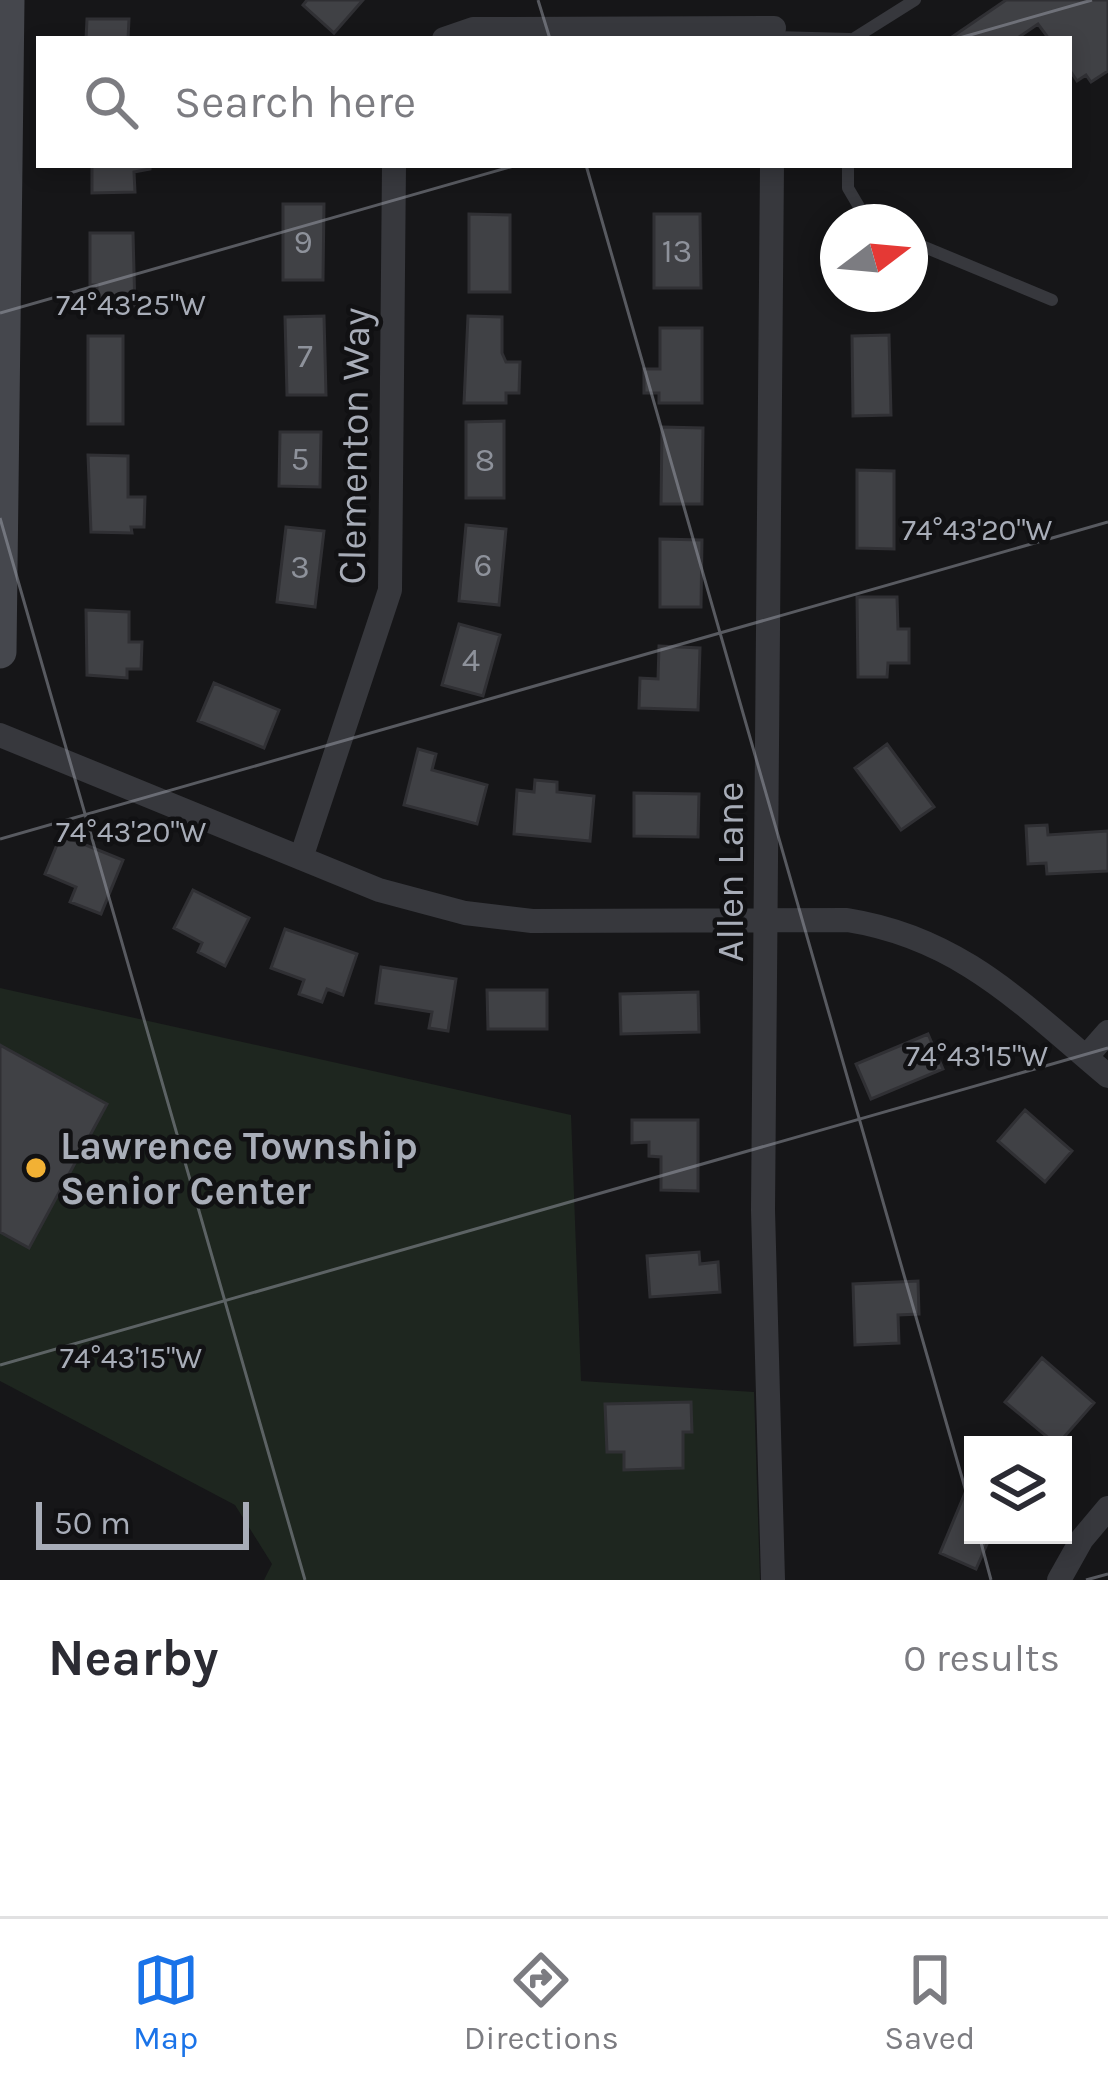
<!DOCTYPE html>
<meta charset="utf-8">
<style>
body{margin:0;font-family:Karla,sans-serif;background:#f2f2f3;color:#2b2b33}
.controls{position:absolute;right:36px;bottom:36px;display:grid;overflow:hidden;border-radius:0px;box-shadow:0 6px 18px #0003}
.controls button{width:108px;height:108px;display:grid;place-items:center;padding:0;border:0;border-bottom:3px solid #e1e1e2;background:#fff;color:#2b2b33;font:60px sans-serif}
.compass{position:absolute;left:820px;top:204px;width:108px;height:108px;border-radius:50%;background:#fff;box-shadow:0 6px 18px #0003;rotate:74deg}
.scale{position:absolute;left:36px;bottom:30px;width:213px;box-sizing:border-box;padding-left:12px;border:6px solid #a8adb8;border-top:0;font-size:33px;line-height:42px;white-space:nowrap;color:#a8adb8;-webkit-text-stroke:9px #111113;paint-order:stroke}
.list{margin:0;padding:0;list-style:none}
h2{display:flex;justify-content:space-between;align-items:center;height:156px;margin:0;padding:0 48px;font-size:51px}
h2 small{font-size:39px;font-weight:400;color:#7c7c81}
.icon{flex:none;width:66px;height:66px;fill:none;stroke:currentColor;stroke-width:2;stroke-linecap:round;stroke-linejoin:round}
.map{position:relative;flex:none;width:1108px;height:1580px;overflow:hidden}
.search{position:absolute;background:#fff;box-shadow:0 6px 18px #0003;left:36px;right:36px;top:36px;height:132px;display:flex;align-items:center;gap:30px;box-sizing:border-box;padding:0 42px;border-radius:0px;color:#7c7c81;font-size:45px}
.sheet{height:336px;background:#fff}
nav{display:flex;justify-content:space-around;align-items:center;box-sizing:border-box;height:168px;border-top:3px solid #e1e1e2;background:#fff;font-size:33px;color:#7c7c81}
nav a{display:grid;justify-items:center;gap:6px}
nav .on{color:#1a73e8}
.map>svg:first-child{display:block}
</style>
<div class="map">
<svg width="1108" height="1580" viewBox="0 0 1108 1580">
<rect width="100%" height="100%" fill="#161618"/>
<path fill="#1e261f" d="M0,988L571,1115L581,1381L754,1392L760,1580H264L272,1564L235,1505L0,1381Z"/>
<path fill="#404145" stroke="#303034" stroke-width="3" d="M307,0H363L334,33L303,5Z
M1006,0H1108V71L1091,82L1086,75L1077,81L1069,69V39H1049L1038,24L1016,39H949Z
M87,19H129L128,39H86Z
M92,165H150V169L134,172L135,192L92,193Z
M283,204H324L323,280H283Z
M469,214L510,215V292H469Z
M654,214H700L701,288H654Z
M90,233H133L135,310H97V285H90Z
M324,316L326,395H287L285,317Z
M468,316L502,317V353L506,362H520L519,393H506V403H464Z
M660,328H702V403H659V393H644V369H660Z
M889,335L891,415L853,416L852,336Z
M88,336H123V424H88Z
M504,421V498H466V422Z
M662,427L703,428L702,504H661Z
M280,432H321L320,487L279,486Z
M88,455L128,456V497H145L144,527H131L132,533L91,532Z
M857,470L894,471V549L857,548Z
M466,525L506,529L499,605L459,601Z
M286,527L324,531L315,607L277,602Z
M660,539L702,540L701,607H660Z
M857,597H897L898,629H909V663H888L887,677H858Z
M86,610L129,612V642H142L141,669H127V678L87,675Z
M459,624L500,635L483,696L442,685Z
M659,646L700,648L698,710L639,708L640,678L658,679Z
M214,683L279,710L264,748L198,721Z
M887,744L934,807L901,830L855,768Z
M418,749L436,754L432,770L487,785L477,824L404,805Z
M535,780L557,782V792L594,796L590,841L514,834L517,790L534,792Z
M634,793L699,794L698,837L634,836Z
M1047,825L1048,835L1108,831V871L1047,874L1046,863L1028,864L1026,826Z
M61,835L123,860L101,914L70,902L76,887L45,874Z
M193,890L249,918L225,966L198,952L202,943L174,928Z
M285,929L357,954L343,995L327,989L322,1002L299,994L304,980L271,968Z
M381,967L456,979L448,1031L429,1028L432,1012L376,1003Z
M487,990H547V1029H488Z
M698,992L699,1032L621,1034L620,994Z
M928,1034L943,1069L871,1099L856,1064Z
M0,1045L107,1104L29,1248L0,1232Z
M1025,1110L1072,1151L1045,1182L998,1141Z
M632,1120H698V1191L661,1190V1157L649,1156V1142L632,1143Z
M699,1252L700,1264L718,1262L720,1292L650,1297L647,1256Z
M918,1281L919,1314L898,1315L899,1343L855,1345L853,1284Z
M1042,1358L1094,1403L1057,1445L1005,1402Z
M691,1402L692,1432H683V1468L624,1470V1452H607L605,1404Z
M970,1481L973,1535H991L976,1569L940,1553Z"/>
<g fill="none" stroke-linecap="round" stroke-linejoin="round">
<path stroke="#37383d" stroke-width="12" d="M774,37L850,39
M853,39L915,0
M848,165V188L868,222
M910,241L1052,300"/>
<path stroke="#37383d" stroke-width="24" d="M444,39L473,29L774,28
M772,165L763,1210L773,1580
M0,735L379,890L465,913L532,921L847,920C961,938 1023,1005 1108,1076
M301,858L390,590L394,165
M1086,1057L1108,1032
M1059,1580L1082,1539L1108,1508"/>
<path stroke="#45474d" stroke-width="33" d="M0,652L8,0"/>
</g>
<path fill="none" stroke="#a8adb8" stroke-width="3" stroke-opacity="0.45" d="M538,0L550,39M956,39L1092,0M586,165L973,1516M0,313L517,165M0,518L305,1580M0,839L1108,522M0,1365L1108,1048M979,1535L991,1580M1086,1580L1108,1574"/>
<circle fill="#f2b134" stroke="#111113" stroke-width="4.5" cx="36" cy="1168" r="12"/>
<g text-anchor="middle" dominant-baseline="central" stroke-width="9" stroke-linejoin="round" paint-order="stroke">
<g font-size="33" fill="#8e929b">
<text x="303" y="242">9</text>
<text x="677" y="251">13</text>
<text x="305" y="356">7</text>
<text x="300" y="459">5</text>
<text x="485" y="460">8</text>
<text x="483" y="565">6</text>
<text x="300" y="567">3</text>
<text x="471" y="660">4</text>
</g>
<g font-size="39" fill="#a8adb8" stroke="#111113">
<text transform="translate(354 446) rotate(-89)">Clementon Way</text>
<text transform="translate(730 872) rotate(-90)">Allen Lane</text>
</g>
<g font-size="39" font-weight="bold" fill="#a8adb8" stroke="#111113" text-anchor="start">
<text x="60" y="1146">Lawrence Township<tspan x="60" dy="45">Senior Center</tspan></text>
</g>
</g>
<g font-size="30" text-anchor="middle" fill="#a8adb8" stroke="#111113" stroke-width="9" stroke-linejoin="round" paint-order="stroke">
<text x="131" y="315">74°43'25"W</text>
<text x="977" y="540">74°43'20"W</text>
<text x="131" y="842">74°43'20"W</text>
<text x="977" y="1066">74°43'15"W</text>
<text x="131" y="1368">74°43'15"W</text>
</g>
</svg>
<div class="controls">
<button><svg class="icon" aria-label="layers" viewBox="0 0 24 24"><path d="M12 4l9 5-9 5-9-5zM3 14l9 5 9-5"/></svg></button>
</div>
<svg class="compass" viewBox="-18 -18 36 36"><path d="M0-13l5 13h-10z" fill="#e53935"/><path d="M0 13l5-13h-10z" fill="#7c7c81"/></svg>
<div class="scale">50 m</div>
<div class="search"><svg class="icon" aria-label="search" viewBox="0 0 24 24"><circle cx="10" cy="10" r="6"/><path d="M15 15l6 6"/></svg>Search here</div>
</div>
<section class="sheet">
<h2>Nearby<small>0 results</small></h2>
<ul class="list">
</ul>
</section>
<nav>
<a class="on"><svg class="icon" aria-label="map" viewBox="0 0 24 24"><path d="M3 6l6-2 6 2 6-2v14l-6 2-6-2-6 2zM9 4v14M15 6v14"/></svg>Map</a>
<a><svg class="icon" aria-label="directions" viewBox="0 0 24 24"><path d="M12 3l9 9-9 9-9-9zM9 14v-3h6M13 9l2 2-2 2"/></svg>Directions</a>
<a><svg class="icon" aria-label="saved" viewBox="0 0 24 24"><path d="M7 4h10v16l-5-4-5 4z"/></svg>Saved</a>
</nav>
